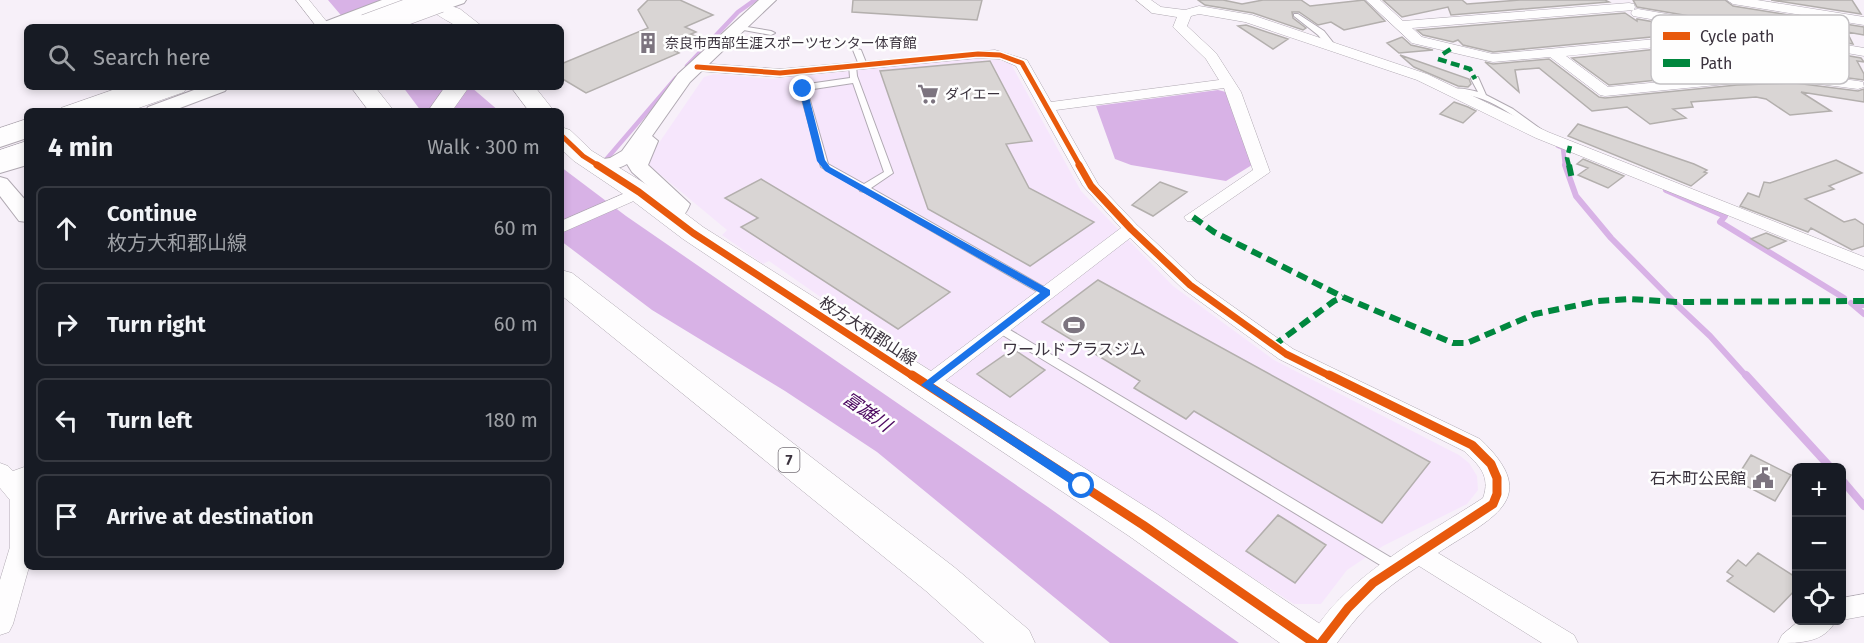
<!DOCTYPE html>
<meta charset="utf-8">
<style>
body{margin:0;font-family:"Fira Sans","Noto Sans JP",sans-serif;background:#20242c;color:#f1f3f6}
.controls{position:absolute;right:18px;bottom:18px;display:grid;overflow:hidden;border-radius:9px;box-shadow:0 3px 9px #0003}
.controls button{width:54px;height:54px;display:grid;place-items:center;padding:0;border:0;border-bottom:2px solid #363941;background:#171b24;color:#f1f3f6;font:30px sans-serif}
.stop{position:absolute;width:18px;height:18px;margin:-14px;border:4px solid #1a73e8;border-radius:50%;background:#fff}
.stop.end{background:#1a73e8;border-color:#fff;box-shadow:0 2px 6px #0008}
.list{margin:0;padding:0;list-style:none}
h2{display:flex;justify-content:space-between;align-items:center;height:78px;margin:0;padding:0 24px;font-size:26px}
h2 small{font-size:20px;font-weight:400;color:#9ea1a6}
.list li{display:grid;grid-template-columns:39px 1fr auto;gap:18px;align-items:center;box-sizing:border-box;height:84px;margin:0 12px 12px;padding:0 12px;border:2px solid #363941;border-radius:9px}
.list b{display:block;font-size:22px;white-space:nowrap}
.list p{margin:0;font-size:20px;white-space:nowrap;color:#9ea1a6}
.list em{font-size:20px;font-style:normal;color:#9ea1a6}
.icon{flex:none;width:33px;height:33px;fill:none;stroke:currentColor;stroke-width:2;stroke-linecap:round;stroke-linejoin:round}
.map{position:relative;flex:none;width:1864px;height:643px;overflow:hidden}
.search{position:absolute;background:#171b24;box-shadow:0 3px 9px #0003;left:24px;top:24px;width:540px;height:66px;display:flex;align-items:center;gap:15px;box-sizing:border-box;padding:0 21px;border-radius:9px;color:#9ea1a6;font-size:22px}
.panel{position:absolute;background:#171b24;box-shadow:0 3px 9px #0003;left:24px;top:108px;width:540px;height:462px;border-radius:9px}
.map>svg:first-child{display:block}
</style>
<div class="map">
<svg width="1864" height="643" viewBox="0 0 1864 643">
<rect width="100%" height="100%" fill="#f7f0f9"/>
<path fill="#f6e6fc" d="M979,58L980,60H999L1011,64L1081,191L1173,286L1274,360L1459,455L1469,463L1477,476L1478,490L1467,504L1383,546L1347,570L1321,604H1294L959,389L842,312L769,261L763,264L722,235L727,230L650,166L648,163V159L704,77L714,74L773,79Z"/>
<path fill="#d8b2e6" d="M328,0H389L417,27H351Z
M403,87H471L499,111H421Z
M1218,90L1226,92L1252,165L1226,181L1131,165L1115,159L1096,106Z
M561,167L626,216L1048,507L1239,643H1110L877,452L785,391L652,310L561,241Z"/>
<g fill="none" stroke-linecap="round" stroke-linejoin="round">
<path stroke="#d8b2e6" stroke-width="4.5" d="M687,66L738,12L755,0
M1558,146L1563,148L1565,166
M604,162L676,78"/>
<path stroke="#d8b2e6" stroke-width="6" d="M1565,165L1576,196L1611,238L1672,300
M1666,190L1725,216L1720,222L1844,298
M1851,303L1864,314
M1676,304L1710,336L1747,377
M1854,305H1864"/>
<path stroke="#d8b2e6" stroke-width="8" d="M1746,375L1831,468
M1842,480L1864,506"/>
</g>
<path fill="#d9d5d4" stroke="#b3afad" stroke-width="1.5" d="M648,0H680L713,15L685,27L696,32L691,34L697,37L670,48L679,53L586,93L561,78V64L648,28L638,10Z
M853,0H982L977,20L852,12Z
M1198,0H1223L1242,4L1263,0H1301L1310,6L1364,0L1385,21L1344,30L1331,22L1318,25L1299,12H1292L1293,18L1306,28L1303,30L1253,13L1205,5Z
M1383,0H1462L1467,4L1520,0H1605L1609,2L1451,15L1448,7L1402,17Z
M1633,0H1725L1733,6L1864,27V35L1847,32L1853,44L1637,7Z
M1771,0H1852L1861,14Z
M1625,13L1637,21V19L1861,58L1864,62L1857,61L1864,74V80L1795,71L1741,73L1671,28L1662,32V36L1493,52L1463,45L1458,40L1453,42L1423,35L1417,30Z
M1246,25L1288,39L1273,49L1238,26Z
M1402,37L1411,45L1433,50L1399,53L1387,43Z
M1677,47L1717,74L1609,85L1572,58Z
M1400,55L1469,79L1471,84L1468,87L1458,86L1414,67Z
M1549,59L1599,97L1605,98L1737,85L1795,83L1858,91L1864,89V102L1801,92L1831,111L1790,115L1766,99L1756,97L1691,102L1693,107L1673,109L1686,118L1650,124L1627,107L1592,111L1539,68L1515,70L1519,92L1485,62L1493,64Z
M990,61L1032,141L1006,144L1029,188L1094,222L1030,266L928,209L880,71Z
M1454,102L1468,107L1476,111L1463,123L1440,114Z
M1578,124L1694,164L1707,170L1704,172L1707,173L1691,186L1568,136Z
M1583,159L1624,176L1608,188L1578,175L1588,168L1577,164Z
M1836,160L1862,173L1829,186L1834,189L1805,199L1844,222L1855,219L1864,225V246L1852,250L1811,228L1808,232L1740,206L1748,193L1759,197L1764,182L1770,183Z
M761,179L950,292L898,329L741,227L758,218L725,198Z
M1160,182L1187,192L1153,216L1132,205Z
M1766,233L1786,241L1768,249L1751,239Z
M1098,280L1430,462L1382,523L1194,411L1186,419L1134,388L1140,381L1042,322Z
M1013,349L1045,370L1010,397L977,374Z
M1751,455L1791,475L1775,501L1735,480Z
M1278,515L1326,545L1295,583L1246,551Z
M1758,553L1797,578V588L1774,612L1727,581L1733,576L1727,572L1738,560L1746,566Z"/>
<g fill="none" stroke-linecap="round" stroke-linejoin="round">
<defs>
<path id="service" d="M1294,14H1298L1324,31L1335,45L1334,47H1328L1318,35L1294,16Z
M735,25L771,31L775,33L771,35L738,29H735Z
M854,48L861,50L867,65L866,67L859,65L853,50Z
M849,64L856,66L857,76L893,173L871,188L1051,291L1052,293L1051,295H1043L864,192L860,191L859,189L821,167L799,89L808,84L850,78ZM853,83L884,172L864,184L828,164L807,90Z
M1472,77H1478L1486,95L1513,109L1542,130V134H1536C1518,118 1499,104 1476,97C1467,94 1456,95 1449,91C1457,86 1469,90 1478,92L1471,79Z
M1000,324L1400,563L1402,567L1400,571L1395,573L1390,571L996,331L995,328L996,325Z"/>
<path id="minor" d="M296,0H309L331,27H317Z
M1136,0H1151L1161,7L1185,10L1199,6L1252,15L1427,74L1548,132L1864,257V270L1536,138L1417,80L1245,22L1199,14L1191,16L1187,26L1216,53L1241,92L1270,172L1199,221H1187L1184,217L1253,170L1224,88L1056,110L1098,184L1137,225L1197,281L1293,349L1480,439C1545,500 1489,519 1438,553L1574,635L1578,643H1542L1419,566C1381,591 1364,607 1337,643H1308C1337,580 1427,535 1483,498C1491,476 1479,465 1464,451L1279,359L1183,289L1130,238L933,390L926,392L919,390L916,385L919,380L1121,228L1083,186L1016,66L1000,59L978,58L780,77L697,71L690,67L697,63L780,69L995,50L1027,60L1051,102L1219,80L1206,59L1173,27L1177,17L1152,13Z
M1366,0H1380L1403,21L1629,3L1634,4L1635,7L1634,10L1412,28L1422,37L1493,54L1667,38L1663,34L1670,30L1740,75L1795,73L1858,81L1863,82L1864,87L1858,89L1795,81L1737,83L1605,96L1600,95L1550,57L1493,62L1412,43ZM1678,45L1723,76L1608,87L1566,56Z
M1727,0H1757L1864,17V25L1733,4Z
M1638,9L1864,48V56L1633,16L1631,13L1633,10Z
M121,87H142L140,90L80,111H58L61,108Z
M27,119V129L0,138V128Z
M639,187L645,188L647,192L645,196L561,233V221Z
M0,463L8,466L13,471L27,466L29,567L13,624L9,632L0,635V580L10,547V500L0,488Z
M1864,594V616L1842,620V598Z
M1800,620H1836C1825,643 1800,643 1778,643L1782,635Z"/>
<path id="tertiary" d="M382,0H404L402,3L340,27H317L319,24Z
M443,0H466L464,3L421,18L413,13L415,10Z
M759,0H776L690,82L652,136L658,141L648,165L690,204C685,217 677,224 662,221L659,216L669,205L632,172L627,164C617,170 603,172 591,169L588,165L591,161L610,158L622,151L678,74Z
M138,87H164L161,91L105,111H78L80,107Z
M202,87H228L225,91L172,111H146L148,107Z
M27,126V138L0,147V135Z
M27,152V165L0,173V160Z
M0,177L7,179L27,202V222L19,221L0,196Z"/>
<path id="primary" d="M437,1L460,9L483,27C475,27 464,29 457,26C452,24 429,10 427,7L430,3Z
M351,87H375L394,111H369Z
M445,87H469L452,111H428Z
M511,87H535L554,111H529Z
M561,127L570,130L592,151L649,186L703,227L1157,514L1329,630L1335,643H1280L1129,536L683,239L629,198L574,161L561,149Z
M561,270L572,273L954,567L1029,630L1035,643H984L926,591L561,295Z"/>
<path id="motorway" d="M396,0L404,2L407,7L404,12L363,27H331L334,22Z
M151,87H187L184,92L130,111H93L97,106Z
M27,141V158L0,167V150Z"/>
</defs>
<use href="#service" stroke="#b0a9b2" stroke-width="2"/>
<use href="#minor" stroke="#b0a9b2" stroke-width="1"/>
<use href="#tertiary" stroke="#b0a9b2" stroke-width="2"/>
<use href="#primary" stroke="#b0a9b2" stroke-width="1"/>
<use href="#motorway" stroke="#b0a9b2" stroke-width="1"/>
<use href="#service" fill="#fefdfe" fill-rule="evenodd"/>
<use href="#minor" fill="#fefdfe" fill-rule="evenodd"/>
<use href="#tertiary" fill="#fefdfe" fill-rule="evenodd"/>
<use href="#primary" fill="#fefdfe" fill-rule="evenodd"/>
<use href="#motorway" fill="#fefdfe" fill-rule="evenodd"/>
<defs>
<path id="motorway-bridge" d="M366,27L439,0"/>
</defs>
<use href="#motorway-bridge" stroke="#b0a9b2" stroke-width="26" stroke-linecap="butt"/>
<use href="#motorway-bridge" stroke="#fefdfe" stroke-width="25"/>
<path stroke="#00873e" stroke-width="4.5" stroke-dasharray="9 4.5" stroke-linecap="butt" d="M1443,54L1452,48
M1438,59L1470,69L1475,79
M1569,166L1567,158L1570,146"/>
<path stroke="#00873e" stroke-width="6" stroke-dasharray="11 6" stroke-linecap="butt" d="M1569,165L1572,179
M1193,217L1214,232L1343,297L1453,343H1467L1535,314L1598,301L1630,299L1676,302L1864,301
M1273,346L1334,301L1343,297"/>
<defs>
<path id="cycleway-far2" d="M697,67L780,73L978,54L1000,55L1022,63L1080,166
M561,135L583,156L599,166"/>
<path id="cycleway-far1" d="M597,165L639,192L693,233L914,377
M1079,165L1091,186L1131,229L1190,285L1286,354L1332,377"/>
<path id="cycleway" d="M912,375L1143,525L1314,643
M1321,643L1348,608L1373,583L1493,504L1497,494V478L1491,464L1472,445L1329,375"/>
</defs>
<use href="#cycleway-far2" stroke="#fefefe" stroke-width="8"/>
<use href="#cycleway-far1" stroke="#fefefe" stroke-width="10"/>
<use href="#cycleway" stroke="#fefefe" stroke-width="13"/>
<use href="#cycleway-far2" stroke="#e8590c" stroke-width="5"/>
<use href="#cycleway-far1" stroke="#e8590c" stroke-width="7"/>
<use href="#cycleway" stroke="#e8590c" stroke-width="9"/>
</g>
<path fill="#1a73e8" d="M803,87L807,89L825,160L830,167L1050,290V295L933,384L1086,483V489H1078L921,385L1040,293L825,171L817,161L799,89Z"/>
<defs>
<symbol id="building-bare" viewBox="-9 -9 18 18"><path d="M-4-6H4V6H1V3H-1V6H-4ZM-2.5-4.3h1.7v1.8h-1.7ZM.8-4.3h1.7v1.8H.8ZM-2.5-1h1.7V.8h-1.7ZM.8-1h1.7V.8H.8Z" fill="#7c747f" stroke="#fefefe" stroke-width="2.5" paint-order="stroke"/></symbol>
<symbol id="supermarket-bare" viewBox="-9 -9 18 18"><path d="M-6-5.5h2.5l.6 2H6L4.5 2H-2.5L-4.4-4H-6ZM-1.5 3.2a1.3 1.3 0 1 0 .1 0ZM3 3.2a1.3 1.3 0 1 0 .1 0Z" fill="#7c747f" stroke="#fefefe" stroke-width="2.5" paint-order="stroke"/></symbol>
<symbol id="stadium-bare" viewBox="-9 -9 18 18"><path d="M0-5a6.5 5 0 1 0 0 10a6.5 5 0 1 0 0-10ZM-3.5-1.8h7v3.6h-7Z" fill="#7c747f" stroke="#fefefe" stroke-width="2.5" paint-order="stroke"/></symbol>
<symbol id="civic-bare" viewBox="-9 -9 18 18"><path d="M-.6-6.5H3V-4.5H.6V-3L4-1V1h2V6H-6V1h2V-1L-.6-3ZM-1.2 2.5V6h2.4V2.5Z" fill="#7c747f" stroke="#fefefe" stroke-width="2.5" paint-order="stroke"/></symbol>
</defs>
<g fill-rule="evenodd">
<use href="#building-bare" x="633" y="28" width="30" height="30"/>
<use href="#supermarket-bare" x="913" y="79" width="30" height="30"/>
<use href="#stadium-bare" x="1059" y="310" width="30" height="30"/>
<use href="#civic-bare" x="1748" y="463" width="30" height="30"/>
</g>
<g text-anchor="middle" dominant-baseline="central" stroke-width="5" stroke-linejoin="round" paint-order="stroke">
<g font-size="14" fill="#3a323d" stroke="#fefefe" text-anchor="start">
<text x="665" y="43">奈良市西部生涯スポーツセンター体育館</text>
<text x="945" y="94">ダイエー</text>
</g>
<rect fill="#fefefe" stroke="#756f77" stroke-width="1.5" x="778.5" y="448" width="21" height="24" rx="4.5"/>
<g font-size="15" font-weight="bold" fill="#3a323d">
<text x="789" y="460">7</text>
</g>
<g font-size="16" fill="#3a323d" stroke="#fefefe">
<text transform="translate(868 331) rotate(33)">枚方大和郡山線</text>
</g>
<g font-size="16" fill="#3a323d" stroke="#fefefe">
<text x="1074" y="349">ワールドプラスジム</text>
<text x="1746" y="478" text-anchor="end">石木町公民館</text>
</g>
<g font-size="18" font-style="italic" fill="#4b075f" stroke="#fefefe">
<text transform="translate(867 412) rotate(35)">富雄川</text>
</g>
</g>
<rect x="1651" y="15" width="198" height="69" rx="9" fill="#fefefe" stroke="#c3c1c4" stroke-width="1.5"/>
<rect x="1663" y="32" width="27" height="8" fill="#e8590c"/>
<rect x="1663" y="59" width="27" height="8" fill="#00873e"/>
<g font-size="16" fill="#3a323d">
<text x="1700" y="42">Cycle path</text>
<text x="1700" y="69">Path</text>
</g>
</svg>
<div class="controls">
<button>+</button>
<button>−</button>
<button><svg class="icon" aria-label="locate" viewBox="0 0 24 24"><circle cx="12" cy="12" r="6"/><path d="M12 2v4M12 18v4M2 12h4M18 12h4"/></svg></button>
</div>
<div class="stop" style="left:1082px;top:486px"></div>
<div class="stop end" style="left:803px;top:89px"></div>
<div class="search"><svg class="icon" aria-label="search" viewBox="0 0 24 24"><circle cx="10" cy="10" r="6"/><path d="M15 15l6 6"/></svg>Search here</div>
<section class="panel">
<h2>4 min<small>Walk · 300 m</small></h2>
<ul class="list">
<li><svg class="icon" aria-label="ahead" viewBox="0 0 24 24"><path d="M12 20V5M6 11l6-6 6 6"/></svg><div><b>Continue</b><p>枚方大和郡山線</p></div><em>60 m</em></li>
<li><svg class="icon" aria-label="right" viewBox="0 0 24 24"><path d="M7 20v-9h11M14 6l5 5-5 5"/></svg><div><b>Turn right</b></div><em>60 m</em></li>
<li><svg class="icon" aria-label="left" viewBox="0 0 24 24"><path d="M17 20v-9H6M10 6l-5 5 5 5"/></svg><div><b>Turn left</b></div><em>180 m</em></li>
<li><svg class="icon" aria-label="arrive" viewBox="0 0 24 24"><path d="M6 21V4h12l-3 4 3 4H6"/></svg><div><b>Arrive at destination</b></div></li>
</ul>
</section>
</div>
